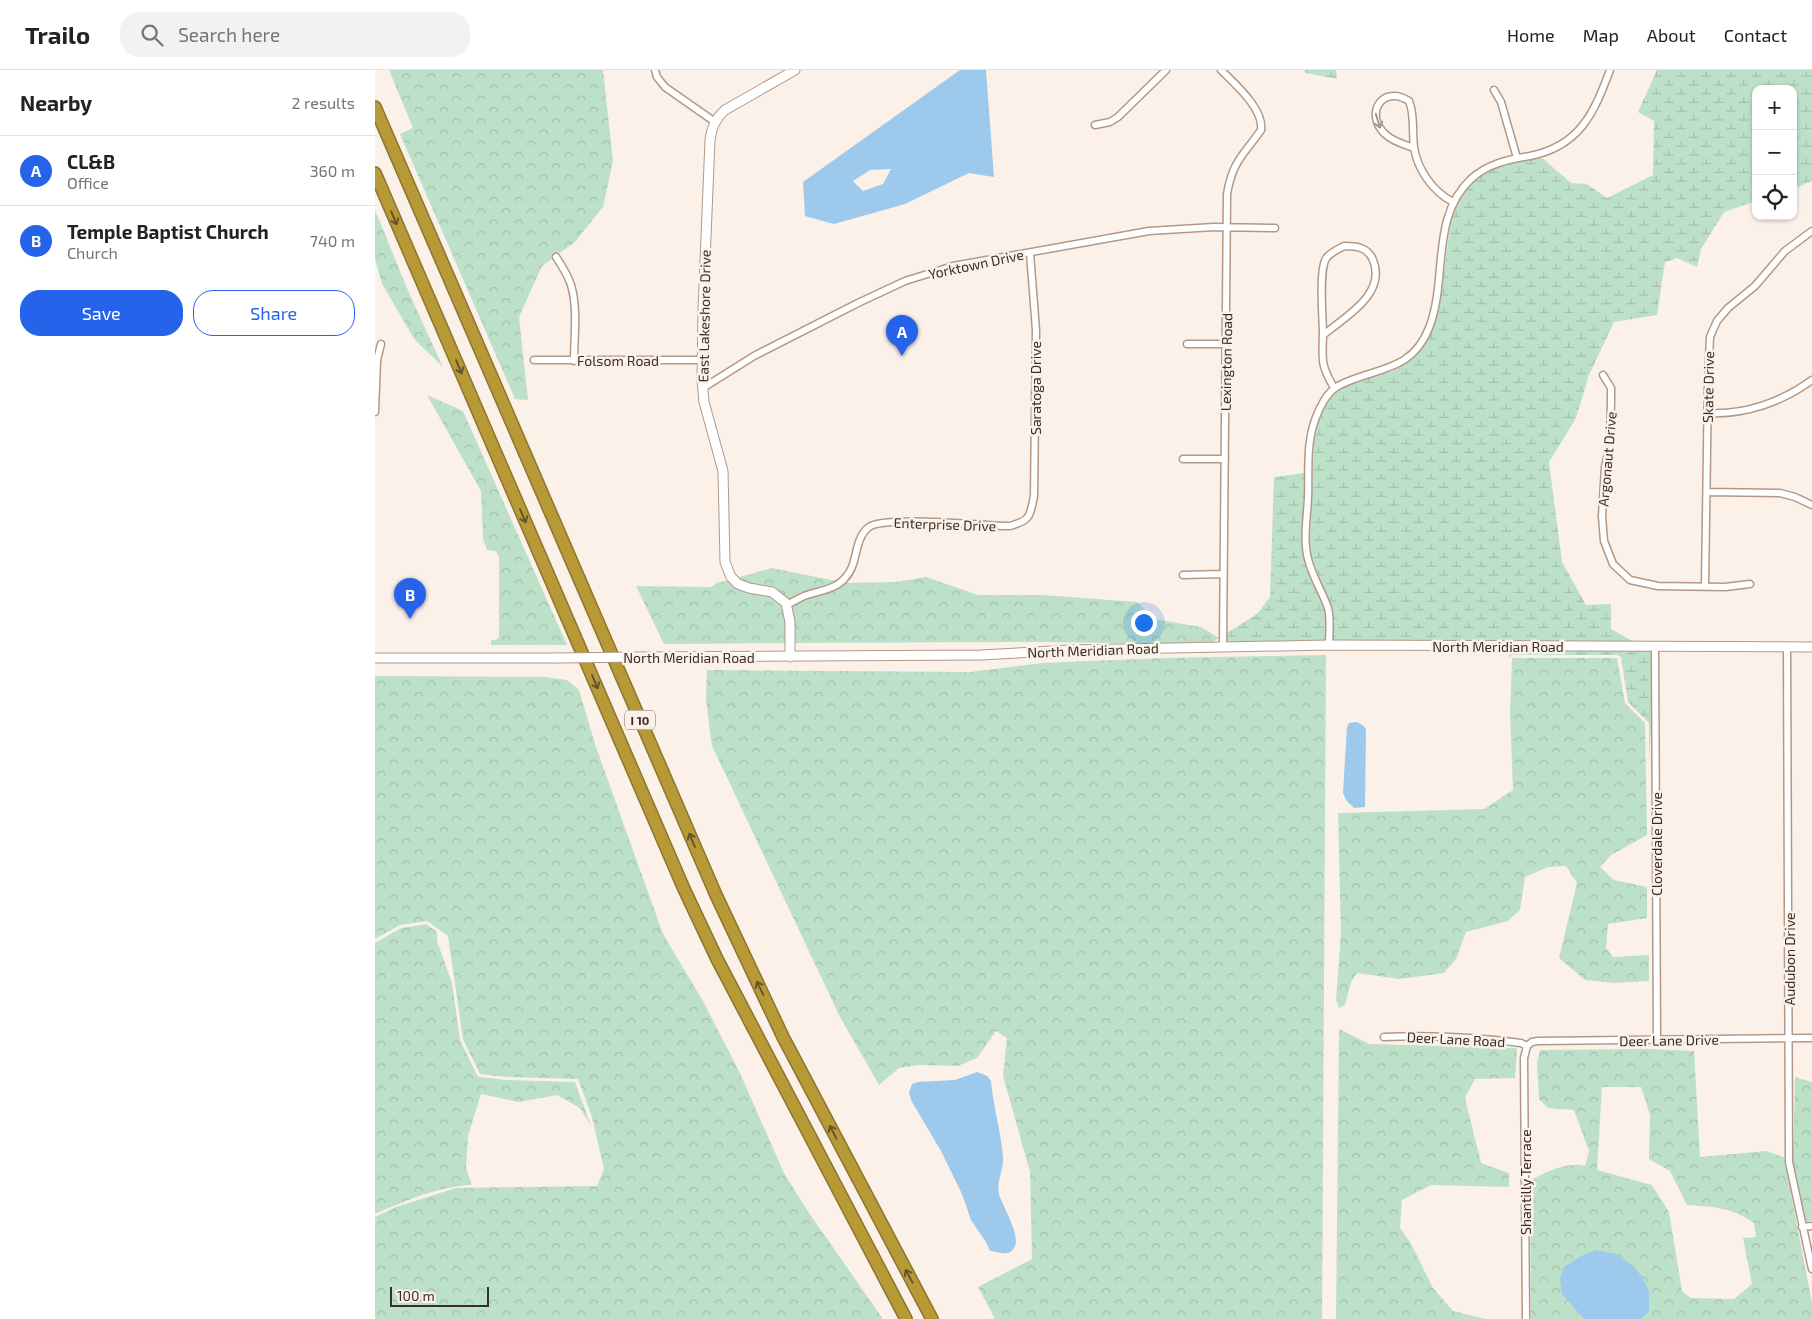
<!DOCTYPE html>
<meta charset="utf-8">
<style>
body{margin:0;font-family:"Exo 2",sans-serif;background:#f2f2f2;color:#222}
.controls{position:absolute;right:15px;top:15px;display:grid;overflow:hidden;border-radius:10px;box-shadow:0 1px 4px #0004}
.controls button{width:45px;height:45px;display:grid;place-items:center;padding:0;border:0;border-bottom:1px solid #e0e0e0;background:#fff;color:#222;font:25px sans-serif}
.scale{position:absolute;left:15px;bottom:12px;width:99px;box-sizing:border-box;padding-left:5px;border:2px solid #392f28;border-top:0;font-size:14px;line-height:18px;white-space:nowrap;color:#392f28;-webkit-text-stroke:4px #fcf1e9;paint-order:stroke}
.you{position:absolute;left:768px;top:552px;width:18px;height:18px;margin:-12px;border:4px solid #fff;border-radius:50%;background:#1a73e8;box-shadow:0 0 0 8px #1a73e833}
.badge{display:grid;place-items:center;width:32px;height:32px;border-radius:50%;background:#2563eb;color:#fff;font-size:16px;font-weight:700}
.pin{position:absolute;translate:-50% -41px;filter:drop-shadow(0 1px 2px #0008)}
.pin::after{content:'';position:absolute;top:26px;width:18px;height:15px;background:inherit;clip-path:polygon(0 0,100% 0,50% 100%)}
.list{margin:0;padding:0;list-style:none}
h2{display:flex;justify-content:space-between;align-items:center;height:65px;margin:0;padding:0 20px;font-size:21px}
h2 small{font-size:16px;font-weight:400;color:#767676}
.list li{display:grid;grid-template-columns:32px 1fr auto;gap:15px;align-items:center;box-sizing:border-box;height:70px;padding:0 20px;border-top:1px solid #e0e0e0}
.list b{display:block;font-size:19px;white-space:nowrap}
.list p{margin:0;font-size:16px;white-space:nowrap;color:#767676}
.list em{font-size:16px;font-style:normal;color:#767676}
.actions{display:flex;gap:10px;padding:15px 20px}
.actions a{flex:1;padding:11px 0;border:1px solid #2563eb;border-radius:20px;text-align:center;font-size:18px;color:#2563eb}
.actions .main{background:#2563eb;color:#fff}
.icon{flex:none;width:28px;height:28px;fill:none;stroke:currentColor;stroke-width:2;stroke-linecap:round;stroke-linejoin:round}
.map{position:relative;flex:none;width:1437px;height:1249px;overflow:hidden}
header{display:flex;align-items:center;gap:30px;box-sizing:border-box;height:70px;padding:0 25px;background:#fff;border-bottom:1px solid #e0e0e0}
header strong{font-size:24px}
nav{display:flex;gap:28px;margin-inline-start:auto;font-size:18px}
.search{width:350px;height:45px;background:#f2f2f2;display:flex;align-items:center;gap:12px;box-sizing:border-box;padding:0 18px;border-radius:20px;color:#767676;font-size:19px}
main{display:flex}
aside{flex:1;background:#fff}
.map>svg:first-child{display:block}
</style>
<header>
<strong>Trailo</strong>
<div class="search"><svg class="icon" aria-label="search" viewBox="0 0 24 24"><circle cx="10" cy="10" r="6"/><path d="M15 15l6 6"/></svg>Search here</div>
<nav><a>Home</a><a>Map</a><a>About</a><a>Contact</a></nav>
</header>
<main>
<aside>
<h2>Nearby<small>2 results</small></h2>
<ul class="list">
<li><span class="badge">A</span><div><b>CL&amp;B</b><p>Office</p></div><em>360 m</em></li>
<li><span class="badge">B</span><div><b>Temple Baptist Church</b><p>Church</p></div><em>740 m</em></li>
</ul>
<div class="actions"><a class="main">Save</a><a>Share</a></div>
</aside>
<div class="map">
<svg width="1437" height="1249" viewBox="0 0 1437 1249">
<defs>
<pattern id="forest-crowns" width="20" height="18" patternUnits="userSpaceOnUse" patternTransform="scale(1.25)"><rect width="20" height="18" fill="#bde0c9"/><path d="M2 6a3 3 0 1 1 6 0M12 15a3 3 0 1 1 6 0" fill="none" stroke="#a3c0ad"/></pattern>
<pattern id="wetland-marsh" width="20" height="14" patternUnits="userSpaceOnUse" patternTransform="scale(1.25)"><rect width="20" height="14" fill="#bde0c9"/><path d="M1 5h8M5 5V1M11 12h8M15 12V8" fill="none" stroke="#a3c0ad"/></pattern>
</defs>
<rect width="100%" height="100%" fill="#fcf1e9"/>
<path fill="url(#forest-crowns)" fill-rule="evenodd" d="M14,0H228L238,91L228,137L199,173L183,184L182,183L176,186L177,189L167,196L144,247L153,330L140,329L25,64L38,58Z
M0,140L34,223L68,297L40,270L7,214L0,189Z
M52,325L88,341L192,575H116V570H121L124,567V487L121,481L112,480L108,469L106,421Z
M397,498L461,511L426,524L413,531L369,513L361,508Z
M551,507L603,525H667L762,532L779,549L826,557L844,568L836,573L804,574L668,572L419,573V552L416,537L429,530L458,520L471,513L520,512Z
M353,510C367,515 403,524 409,538C413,549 411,562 411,573L289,574L261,516L336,517L342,513Z
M951,585L947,1249H620L603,1217L657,1189L655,1102L628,1006L632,968L621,961L602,988L583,996L545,995L524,998L504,1015L465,947L337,676L331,630L332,600L595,602L667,593L789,588Z
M1137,588H1242L1250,633L1270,653L1272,765L1236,785L1225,797L1239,810L1272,817V848L1233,854L1231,878L1238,887L1274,885V911L1239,913L1210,910L1184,888L1202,813L1191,796L1173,797L1150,807L1145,840L1133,851L1091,862L1081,889L1069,903L1024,909L982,903L976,912L970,935L964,938L961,930L966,863L963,743L1109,739L1138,720L1135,645Z
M0,606L170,607L192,610L204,620L221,677L288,864L328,931L364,1001L409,1103L434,1143L508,1249H0V1147L21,1137L81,1118L222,1116L229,1099L217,1047L203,1009L131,1007L105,1004L88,969L73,866L52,851L25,855L0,869Z
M51,854L62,862V871L77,913L85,970L102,1005L104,1007L131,1010L200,1012L216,1056L205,1038L182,1025L144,1032L106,1024L93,1066L91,1098L97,1115C64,1116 30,1131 0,1144V873L26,858Z
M964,959L994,974L1142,978L1140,1008L1100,1009L1090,1028L1106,1093L1134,1103V1117L1056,1115L1027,1130L1025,1158L1035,1172L1058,1218L1078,1241L1111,1249H961Z
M1274,979L1319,981L1325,1087L1391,1081L1409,1087L1437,1233V1249H1266L1274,1242L1209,1248L1211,1249H1156L1155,1111C1170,1102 1193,1091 1210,1096L1214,1081L1199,1040L1173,1038L1164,1029L1162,993L1165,980ZM1227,1017H1266L1275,1045L1274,1089L1295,1101L1312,1135C1339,1137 1356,1137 1379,1153L1381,1167L1368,1168L1377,1214L1359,1229L1316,1228L1307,1221L1294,1142L1277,1115L1222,1100Z
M1420,1007L1437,1012V1151H1431L1418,1092Z"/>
<path fill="url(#wetland-marsh)" d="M929,0H961L962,9L931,3Z
M1282,0H1437V111L1418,119V19H1381V131L1349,142L1326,179L1322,197L1302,188L1290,192L1282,245L1239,252L1214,305L1201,348L1174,392L1187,492L1211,535L1236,534V559L1263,574L958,572V541L936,488L935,469L939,373L943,352L951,335L961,321L971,316L1018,301L1041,286L1053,270L1061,248L1065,231L1077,143L1082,133L1094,116L1101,109L1120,98L1131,94L1166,87L1196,113L1212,114L1232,128L1278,105L1279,51L1263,42Z
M930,403L927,469L929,489L950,540L951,572L852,573V563L882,544L895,527L899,407Z
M1134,580L1276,581V659L1274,692V653L1253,632L1246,587L1242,585H1137L1134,588Z"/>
<path fill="#9cc9ec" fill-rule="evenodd" d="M585,0H611L619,107L594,103L530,134L459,154L430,146L428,112ZM516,99L508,114L488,121L478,111L495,100Z
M982,652L989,656L991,660L990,737L979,738L971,730L968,723L972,657L974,653Z
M602,1002L612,1006L616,1011C618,1036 626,1061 628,1087C629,1099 621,1112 624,1124C628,1137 647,1167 639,1178C633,1188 623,1181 615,1181L611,1172L596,1150L587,1124L566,1081L537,1032L534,1023L537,1014L543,1012L580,1010Z
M1221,1180L1241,1184L1258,1196L1268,1208L1274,1222V1242L1266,1249H1209L1187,1224L1185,1208L1189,1197L1206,1186Z"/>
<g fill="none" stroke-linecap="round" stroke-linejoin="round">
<defs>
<path id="street" d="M280,0L282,7L290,17L340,52
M846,0C860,14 889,39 886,60C868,86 858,90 852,124L848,576
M1119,20L1126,32L1142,88
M720,55L735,52L743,47L791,0
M1039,78C1030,75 1017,71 1010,64C989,44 1007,14 1034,31C1040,45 1037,62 1039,77C1042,99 1058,122 1078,132
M969,176C981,176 993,177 998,190C1012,224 970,247 948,265C948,248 943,198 952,187C957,182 963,179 969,176Z
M181,187C187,196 193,205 196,215C203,238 199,267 199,291
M948,265C947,291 946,295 959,318
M812,274H851
M159,290H326
M1228,305L1236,318V331L1235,374L1230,397L1227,446L1229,471L1238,494L1255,510L1283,516L1350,517L1375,514
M328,318L379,286L483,233L530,211L578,196L774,161L839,157L900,158
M0,342L2,290L6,274
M1333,343C1370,345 1407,332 1437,310
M808,389H850
M1332,422L1405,423L1420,427L1437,435
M808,505L848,504
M1330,516L1333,312L1335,267L1342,251L1353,238L1380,216L1410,181L1437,161
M412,535C417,532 423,529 429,526C442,521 460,520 470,508C484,494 478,469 494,457C509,445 611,456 635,456C656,450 655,446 659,426L661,260L655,183
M954,575C954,564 956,549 953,538C947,521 937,506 933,489C928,470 932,448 933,428C934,403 931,374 940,350C944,338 952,322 963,316C998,297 1036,304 1054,258C1073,210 1055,147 1096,109C1112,94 1134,89 1155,86C1205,76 1219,43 1235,0
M1280,577L1282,970
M1412,577L1414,1092L1437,1199
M1009,967C1054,965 1100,967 1146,973L1152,976
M1152,976L1157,972L1163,971L1437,968
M1427,1157L1437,1156
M1151,1249L1149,988L1152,976"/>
<path id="secondary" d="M264,587L606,585L696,580L954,575L1437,577
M415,587V552L411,533L397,522L374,518L363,514L356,507L350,492L348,401L329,332L327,310L328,240L335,70C337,57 340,49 350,40L420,0
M0,588H181"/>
<path id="highway" d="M0,37L341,825L408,967L557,1249
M0,103L309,819L342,889L531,1249"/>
</defs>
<use href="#street" stroke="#b29987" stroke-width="9"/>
<use href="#secondary" stroke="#b29987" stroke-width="11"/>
<use href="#highway" stroke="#8b7531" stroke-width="14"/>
<use href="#street" stroke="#fff" stroke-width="6"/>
<use href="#secondary" stroke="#fff" stroke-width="9"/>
<use href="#highway" stroke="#b79a36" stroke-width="11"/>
<defs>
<path id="secondary-bridge" d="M181,588L264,587"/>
</defs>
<use href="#secondary-bridge" stroke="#b29987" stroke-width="11" stroke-linecap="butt"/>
<use href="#secondary-bridge" stroke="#fff" stroke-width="9"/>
</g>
<defs><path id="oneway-shaft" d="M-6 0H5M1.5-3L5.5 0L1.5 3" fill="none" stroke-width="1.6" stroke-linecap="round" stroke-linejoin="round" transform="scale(1.25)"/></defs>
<use stroke="#9c9794" href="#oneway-shaft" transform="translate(1003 51) rotate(73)"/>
<g stroke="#65542d">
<use href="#oneway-shaft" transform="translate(19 148) rotate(67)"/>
<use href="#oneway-shaft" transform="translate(84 297) rotate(67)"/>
<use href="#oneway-shaft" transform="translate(148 446) rotate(67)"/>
<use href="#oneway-shaft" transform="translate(220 612) rotate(67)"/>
<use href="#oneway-shaft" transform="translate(317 770) rotate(-113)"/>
<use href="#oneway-shaft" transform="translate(385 918) rotate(-116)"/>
<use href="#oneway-shaft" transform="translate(458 1062) rotate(-118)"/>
<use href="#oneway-shaft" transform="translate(534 1206) rotate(-118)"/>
</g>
<g text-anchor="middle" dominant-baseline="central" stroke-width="5" stroke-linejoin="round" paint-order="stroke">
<rect fill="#fcf1e9" stroke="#746962" stroke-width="1" x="250" y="640.5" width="30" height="19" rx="4"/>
<g font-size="12" font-weight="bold" fill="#392f28">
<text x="265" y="650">I 10</text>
</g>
<g font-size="14" fill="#392f28" stroke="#fcf1e9">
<text transform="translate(601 194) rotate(-12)">Yorktown Drive</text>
<text transform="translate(329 246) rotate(-89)">East Lakeshore Drive</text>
<text x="243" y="290">Folsom Road</text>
<text transform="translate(851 292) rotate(-89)">Lexington Road</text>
<text transform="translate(1333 317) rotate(-89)">Skate Drive</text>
<text transform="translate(660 318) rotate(-90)">Saratoga Drive</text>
<text transform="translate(1232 389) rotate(-85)">Argonaut Drive</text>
<text transform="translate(570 454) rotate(2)">Enterprise Drive</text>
<text x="1123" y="576">North Meridian Road</text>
<text transform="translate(718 580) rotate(-2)">North Meridian Road</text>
<text x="314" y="587">North Meridian Road</text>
<text transform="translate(1281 774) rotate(-90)">Cloverdale Drive</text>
<text transform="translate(1414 889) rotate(-90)">Audubon Drive</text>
<text transform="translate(1081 969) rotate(3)">Deer Lane Road</text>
<text transform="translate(1294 970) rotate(-1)">Deer Lane Drive</text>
<text transform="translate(1150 1112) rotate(-90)">Shantilly Terrace</text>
</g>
</g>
</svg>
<div class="controls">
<button>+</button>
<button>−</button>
<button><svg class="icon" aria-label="locate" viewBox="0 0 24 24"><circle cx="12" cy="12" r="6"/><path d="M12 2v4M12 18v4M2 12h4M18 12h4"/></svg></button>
</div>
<div class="scale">100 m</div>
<div class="you"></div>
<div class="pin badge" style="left:527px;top:286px">A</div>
<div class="pin badge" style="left:35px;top:549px">B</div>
</div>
</main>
